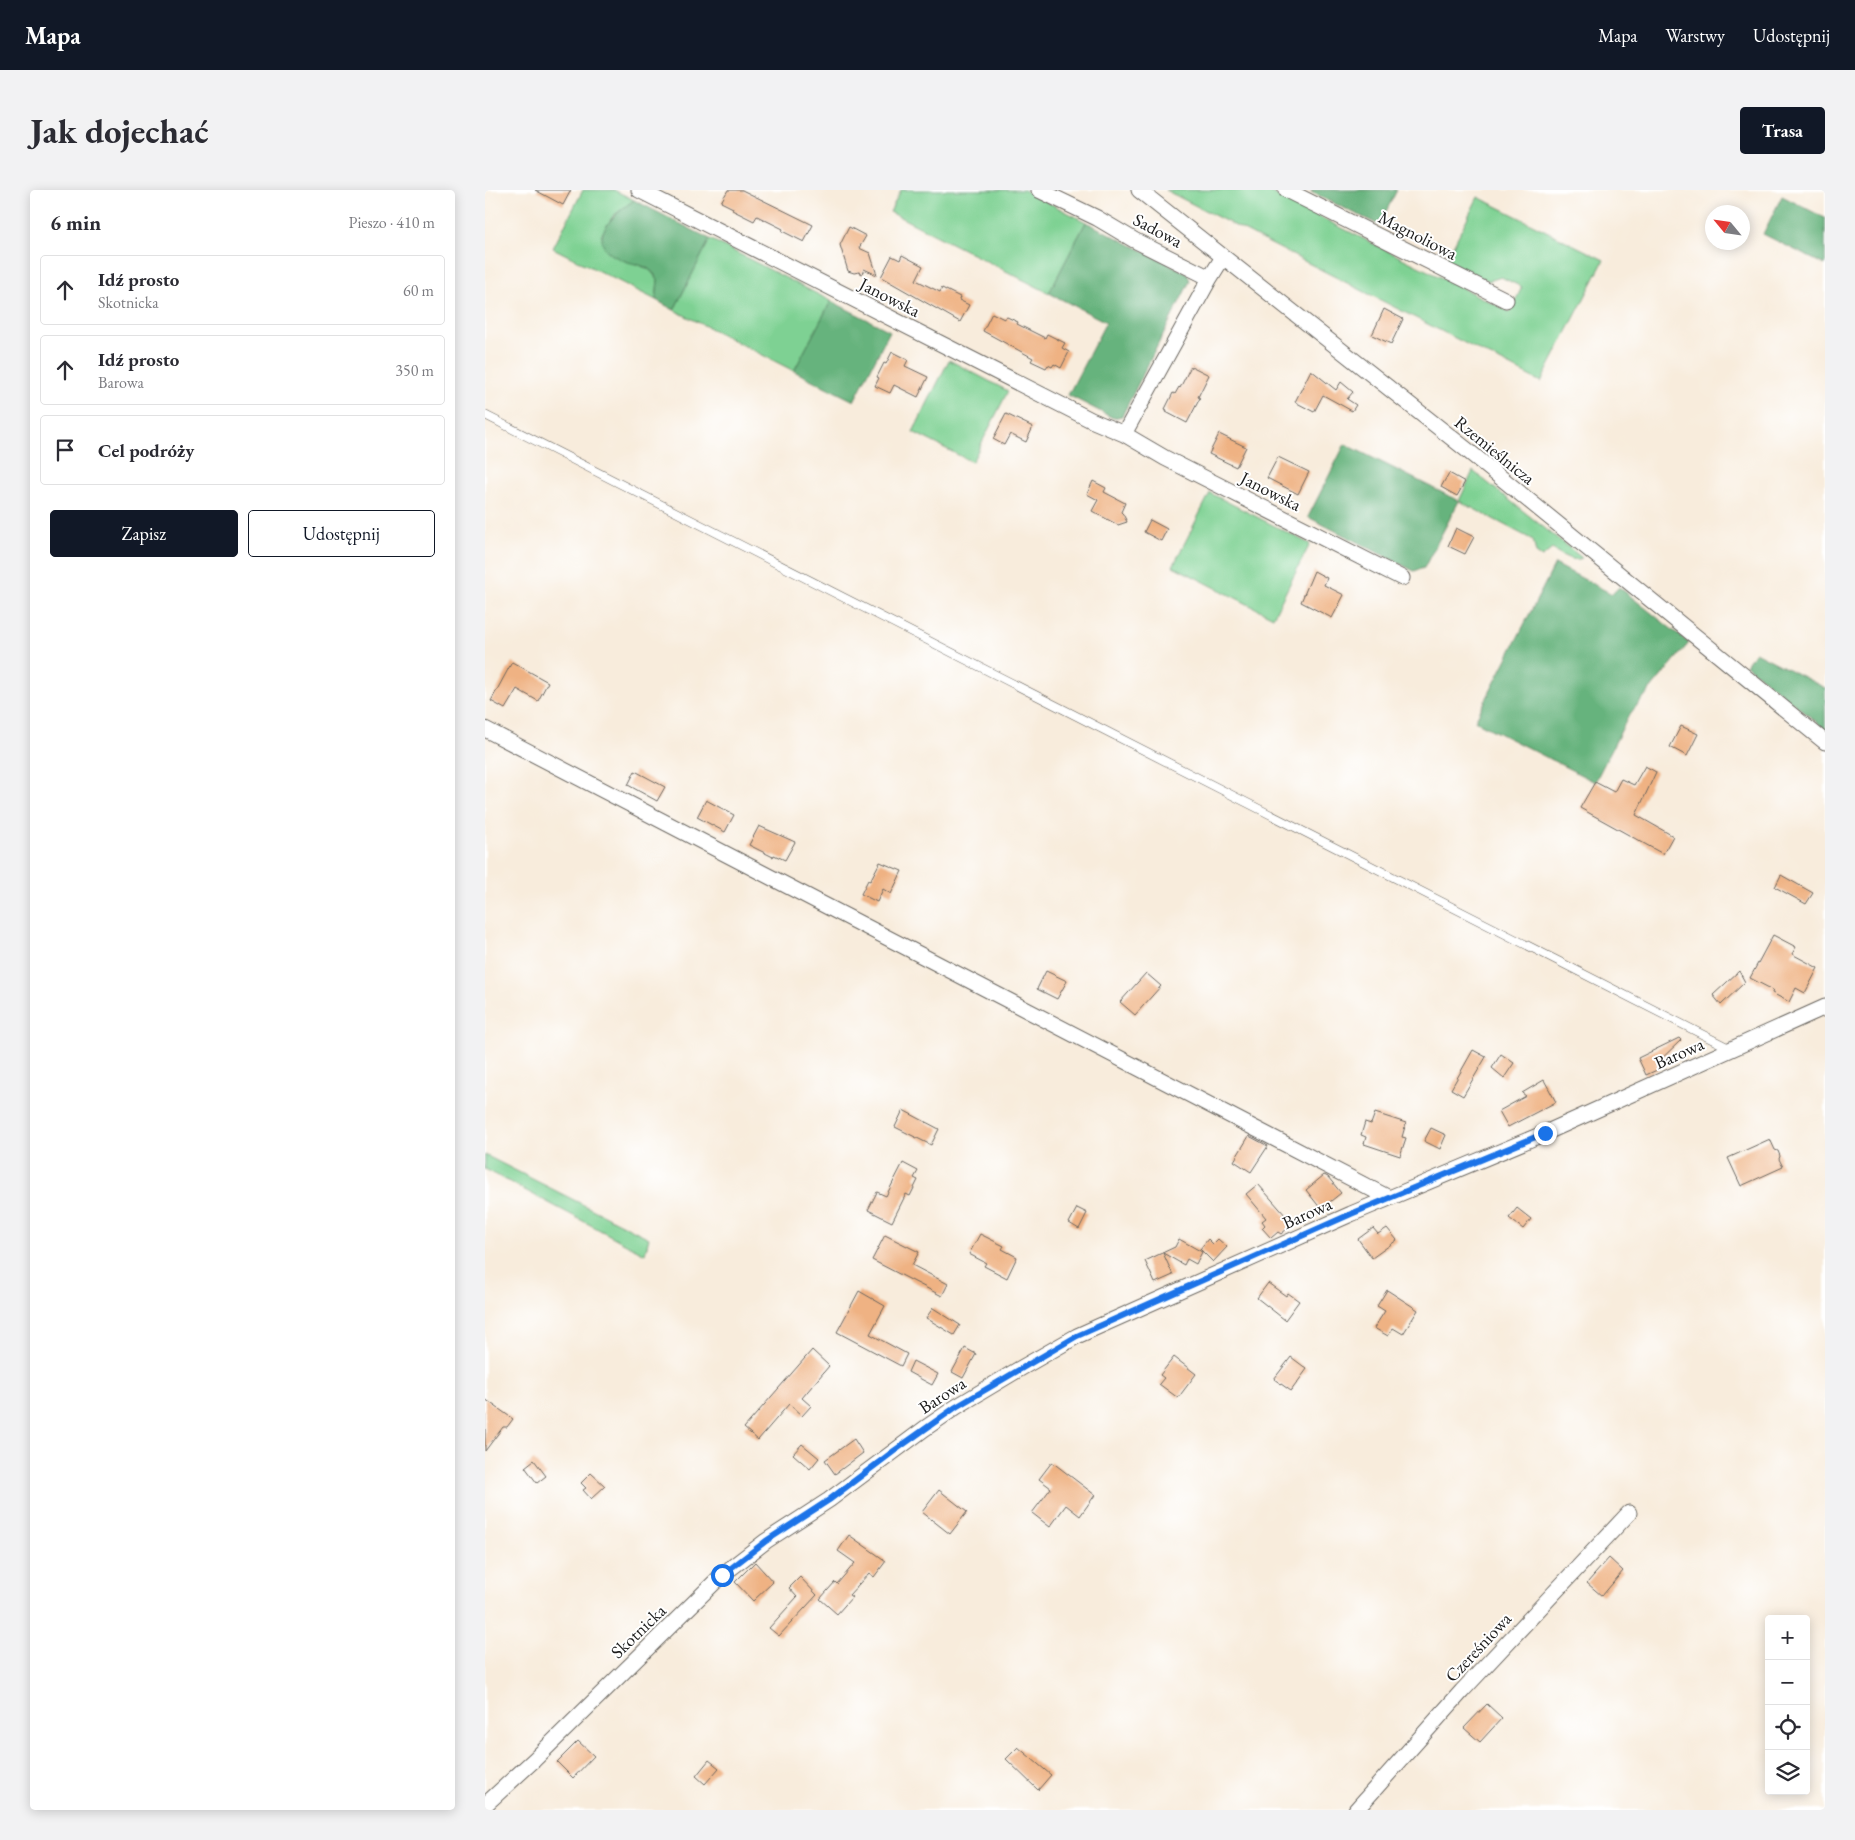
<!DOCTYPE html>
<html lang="pl">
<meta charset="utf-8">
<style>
body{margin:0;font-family:"EB Garamond",serif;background:#f2f2f3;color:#2b2b33}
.controls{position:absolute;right:15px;bottom:15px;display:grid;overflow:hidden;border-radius:5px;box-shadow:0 2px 12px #0003}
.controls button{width:45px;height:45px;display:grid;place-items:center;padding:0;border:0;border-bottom:1px solid #e1e1e2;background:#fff;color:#2b2b33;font:25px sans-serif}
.compass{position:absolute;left:1220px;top:15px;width:45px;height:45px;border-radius:50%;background:#fff;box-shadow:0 2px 12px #0003;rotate:299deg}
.stop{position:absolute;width:15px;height:15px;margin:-11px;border:4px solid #1a73e8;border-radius:50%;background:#fff}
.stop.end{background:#1a73e8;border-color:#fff;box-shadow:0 1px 5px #0008}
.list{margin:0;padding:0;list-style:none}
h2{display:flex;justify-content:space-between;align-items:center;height:65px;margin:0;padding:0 20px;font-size:21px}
h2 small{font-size:16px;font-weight:400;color:#7c7c81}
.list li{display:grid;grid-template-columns:32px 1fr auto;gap:15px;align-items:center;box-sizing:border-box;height:70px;margin:0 10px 10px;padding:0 10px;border:1px solid #e1e1e2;border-radius:5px}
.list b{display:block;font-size:19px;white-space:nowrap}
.list p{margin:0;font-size:16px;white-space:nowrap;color:#7c7c81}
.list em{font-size:16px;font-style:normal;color:#7c7c81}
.actions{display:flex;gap:10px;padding:15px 20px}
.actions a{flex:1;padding:11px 0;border:1px solid #111827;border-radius:5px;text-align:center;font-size:18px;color:#111827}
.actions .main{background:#111827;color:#fff}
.icon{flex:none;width:28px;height:28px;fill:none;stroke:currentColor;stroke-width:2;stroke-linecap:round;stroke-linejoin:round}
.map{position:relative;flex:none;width:1340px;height:1620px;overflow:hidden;border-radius:5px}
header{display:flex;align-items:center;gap:30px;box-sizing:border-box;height:70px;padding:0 25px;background:#111827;color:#fff}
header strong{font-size:24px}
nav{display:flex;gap:28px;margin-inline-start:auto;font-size:18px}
.intro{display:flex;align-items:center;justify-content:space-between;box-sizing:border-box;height:120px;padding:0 30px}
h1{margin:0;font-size:35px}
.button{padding:12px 22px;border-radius:5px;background:#111827;color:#fff;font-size:18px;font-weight:700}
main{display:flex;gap:30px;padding:0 30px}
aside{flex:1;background:#fff;border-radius:5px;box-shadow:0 2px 12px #0003}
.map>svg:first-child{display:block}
</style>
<header>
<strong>Mapa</strong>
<nav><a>Mapa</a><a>Warstwy</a><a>Udostępnij</a></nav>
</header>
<div class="intro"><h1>Jak dojechać</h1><a class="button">Trasa</a></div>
<main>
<aside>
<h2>6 min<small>Pieszo · 410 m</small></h2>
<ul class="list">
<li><svg class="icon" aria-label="ahead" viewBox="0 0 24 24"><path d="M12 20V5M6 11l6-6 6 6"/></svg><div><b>Idź prosto</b><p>Skotnicka</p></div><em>60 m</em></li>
<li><svg class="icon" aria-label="ahead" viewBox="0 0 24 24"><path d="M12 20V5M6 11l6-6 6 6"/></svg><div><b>Idź prosto</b><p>Barowa</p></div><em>350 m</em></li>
<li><svg class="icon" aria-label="arrive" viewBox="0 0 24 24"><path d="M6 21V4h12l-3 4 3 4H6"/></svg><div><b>Cel podróży</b></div></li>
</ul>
<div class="actions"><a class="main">Zapisz</a><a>Udostępnij</a></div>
</aside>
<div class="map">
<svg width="1340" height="1620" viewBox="0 0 1340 1620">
<rect width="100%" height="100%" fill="#fff"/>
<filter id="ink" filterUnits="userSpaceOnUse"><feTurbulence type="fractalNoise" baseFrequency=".02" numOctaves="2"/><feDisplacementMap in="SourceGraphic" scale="10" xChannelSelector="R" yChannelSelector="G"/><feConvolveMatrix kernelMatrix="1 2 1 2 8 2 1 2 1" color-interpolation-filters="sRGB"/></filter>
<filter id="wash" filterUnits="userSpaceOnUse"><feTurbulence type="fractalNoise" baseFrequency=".0096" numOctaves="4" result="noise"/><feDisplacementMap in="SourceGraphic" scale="20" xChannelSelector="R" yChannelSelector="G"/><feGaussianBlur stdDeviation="1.12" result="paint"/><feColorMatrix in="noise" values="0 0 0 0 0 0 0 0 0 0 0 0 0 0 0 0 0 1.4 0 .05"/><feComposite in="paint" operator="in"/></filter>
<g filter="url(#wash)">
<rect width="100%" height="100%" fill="#f8ecdc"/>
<path fill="#7ed193" stroke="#4d7658" d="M98,0H129L149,10L128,26L116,45L158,77L165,80L173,90L171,110L68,58Z
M416,0H539L601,32L564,103L405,22Z
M680,0H781L1025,122L1037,97L1016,87L1004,91L961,70L993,7L1119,70L1056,192Z
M225,49L346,111L309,181L189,120Z
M464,170L523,201L487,272L428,242Z
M988,281L1097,368C1087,373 1076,364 1067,359L1057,367L1051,363L1048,350L974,311Z
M725,303L825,354L788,427L688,376Z
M0,965L164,1048L160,1064L0,979Z"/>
<path fill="#66b37d" stroke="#41684c" d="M827,0H912L894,35L826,2Z
M1297,6L1340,28V75L1278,44Z
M149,10L225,49L189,120L171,110L173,90C171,87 169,83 166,81C160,75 148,74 140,71C96,55 124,28 149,10Z
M601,32L702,83L705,91L637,226L628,228L583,205L621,132L564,103Z
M346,111L405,141L369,211L309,181Z
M860,254L974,311L939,378L929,381L823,327Z
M1070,374L1127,404L1134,397L1204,453L1144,525L1110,592L990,531Z
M1270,462L1340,498V539L1261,475Z"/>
<g id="blocks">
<path fill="#efb283" d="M50,0H86L78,15Z
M243,0H257L328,35L319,52L297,41L298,39L272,26L269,31L247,20L248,18L236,12Z
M364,37L381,46L374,58L385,63L392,85L379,79L377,84L374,82L369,83L363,81L355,55Z
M417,65L438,76L431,90L455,102L457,98L475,107L474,110L484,115L475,132L396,87L407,66L415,70Z
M899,119L918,129L906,154L887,145Z
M507,123L519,129L522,127L533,132L532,134L560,148L562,144L580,153L577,158L584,162L576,178L569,174L567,177L563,175L561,178L546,171L548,168L498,141Z
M407,162L423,170L420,176L443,187L433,207L409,195L405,203L390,196L394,188L392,187L399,173L401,174Z
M706,176L724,185L713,207L715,208L702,233L681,222L682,220L680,219L688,203L690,204L694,197L695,198Z
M826,180L851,200L856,192L868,202L862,209L871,215L867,221L838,205L829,222L810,212Z
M521,224L548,237L541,252L525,244L519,255L508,249Z
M734,244L761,257L751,277L724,264Z
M793,267L824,282L813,304L782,288Z
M964,283L980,292L972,306L956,297Z
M608,291L621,298L619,302L640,313L636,322L638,324L642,332L633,335L607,321L613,310L602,304Z
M665,330L682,339L676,351L659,342Z
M971,338L989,347L980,364L963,356Z
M829,381L842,388L839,395L859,405L847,428L816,412Z
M27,472L63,492L53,511L32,499L20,519L6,511Z
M1196,536L1213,544L1202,566L1185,557Z
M1160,576L1171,582L1151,625L1188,646L1178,664L1095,618L1110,592L1129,602L1136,589L1149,595Z
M150,581L180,597L172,611L143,595Z
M221,610L249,625L240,642L212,627Z
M274,636L310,652L300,670L289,665L288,667L264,655Z
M395,672L417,681L406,704L398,699L392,712L376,704L383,690L385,691Z
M1296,685L1328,703L1321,714L1290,697Z
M1288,745L1311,757L1307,764L1333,778L1320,803L1311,798L1304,812L1287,803L1288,800L1265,788Z
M561,781L582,791L572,809L552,799Z
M1254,781L1260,792L1236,815L1228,805Z
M661,783L676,796L650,825L635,812Z
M1194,848L1196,850L1171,874L1174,879L1161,885L1153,868Z
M988,860L1001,867L978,906L966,899Z
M1016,864L1029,873L1019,888L1007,878Z
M1059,890L1071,912L1023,937L1014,921L1041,906L1037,903Z
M418,920L454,939L446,955L410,937Z
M890,923L921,933L917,947L921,948L915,966L879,954L881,947L876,945L880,932L886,934Z
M946,938L961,945L955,959L939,951Z
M764,946L783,956L766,982L749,971Z
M1285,949L1290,960L1293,961L1295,966L1294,969L1298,977L1256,996L1243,968Z
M418,973L433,981L429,988L433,990L425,1006L421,1004L407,1032L383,1020L392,1002L401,1006Z
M839,985L843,987L856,1003L836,1019L821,1000Z
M773,994L808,1034L796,1044L793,1042L786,1048L777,1038L780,1035L777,1031L781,1028L761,1004Z
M592,1018L602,1023L594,1039L584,1033Z
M1032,1018L1046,1029L1038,1039L1024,1028Z
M888,1038L893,1044L902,1038L912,1050L887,1068L873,1049Z
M495,1044L519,1056L517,1059L532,1067L522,1088L499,1076L501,1073L484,1064Z
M400,1045L434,1062L427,1075L463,1094L457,1106L387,1070Z
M694,1049L717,1062L711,1074L702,1069L699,1075L678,1063L688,1085L670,1093L660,1071L690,1057Z
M723,1049L728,1054L733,1049L742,1057L728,1072L715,1059Z
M783,1093L801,1106L803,1103L814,1111L800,1130L772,1108Z
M902,1100L933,1120L918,1144L908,1138L903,1146L889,1138L900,1121L892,1116Z
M374,1101L400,1116L385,1144L422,1164L416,1176L352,1142Z
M448,1118L475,1135L469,1145L441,1128Z
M480,1158L491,1164L478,1188L467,1182Z
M327,1160L344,1176L317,1208L326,1216L317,1226L304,1214L273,1250L259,1238Z
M689,1167L711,1184L693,1208L674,1194L679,1188L675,1185Z
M806,1167L822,1179L806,1201L789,1189Z
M428,1171L453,1184L447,1195L423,1182Z
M0,1209L28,1229L22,1237H18L0,1261Z
M369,1249L378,1263L350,1284L340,1270Z
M317,1254L334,1268L325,1279L308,1264Z
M49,1270L61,1286L52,1293L40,1277Z
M567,1272L610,1305L595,1326L581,1315L565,1337L547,1323L566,1298L554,1289Z
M106,1283L120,1296L106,1309L98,1300L101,1298L96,1293Z
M454,1300L482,1322L465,1344L437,1322Z
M364,1345L401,1371L389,1387L384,1383L364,1405L367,1407L352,1424L335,1409L350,1392L352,1394L370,1373L353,1361Z
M1124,1368L1138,1381L1117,1406L1102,1393Z
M270,1372L288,1392L268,1411L250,1392Z
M315,1387L332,1405L294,1446L284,1438L312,1407L304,1398Z
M1002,1514L1017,1528L995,1552L979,1538Z
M93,1551L109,1566L88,1588L72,1572Z
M533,1557L566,1585L553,1600L521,1569Z
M224,1570L234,1578L220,1594L211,1586Z"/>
</g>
</g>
<g filter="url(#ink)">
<use href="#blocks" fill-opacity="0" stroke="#69655f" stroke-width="1"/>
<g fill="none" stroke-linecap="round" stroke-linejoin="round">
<defs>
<path id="lane" d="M0,225L1246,859"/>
<path id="street" d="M154,0L606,230L639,244L680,268L917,388
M554,0L612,28L649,50L725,88
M654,0L982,260L1340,552
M801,0L1021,110
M639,244L725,88L738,67
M0,539L904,1008
M0,1615L49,1570L237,1385L281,1351L344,1310L439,1239L471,1217L531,1181L592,1146L866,1024L1060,943L1340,817
M871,1620L977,1501L1144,1323"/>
</defs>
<use href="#lane" stroke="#69655f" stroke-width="9"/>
<use href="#street" stroke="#69655f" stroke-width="17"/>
<use href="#lane" stroke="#fff" stroke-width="8"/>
<use href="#street" stroke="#fff" stroke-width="15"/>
</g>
</g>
<g fill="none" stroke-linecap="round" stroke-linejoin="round" filter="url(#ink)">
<path stroke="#1a73e8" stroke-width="6" d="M237,1385L281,1351L344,1310L409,1261L471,1217L592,1146L866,1024L1060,943"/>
</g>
<g text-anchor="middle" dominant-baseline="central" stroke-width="4" stroke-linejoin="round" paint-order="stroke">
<g font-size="18" fill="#1c1c1c" stroke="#fff">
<text transform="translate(673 40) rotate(28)">Sadowa</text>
<text transform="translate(933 45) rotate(27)">Magnoliowa</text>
<text transform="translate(405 107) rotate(27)">Janowska</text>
<text transform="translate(1010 260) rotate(39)">Rzemieślnicza</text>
<text transform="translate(786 301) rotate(27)">Janowska</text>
<text transform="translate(1194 863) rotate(-24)">Barowa</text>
<text transform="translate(822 1023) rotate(-24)">Barowa</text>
<text transform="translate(457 1205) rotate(-33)">Barowa</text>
<text transform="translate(153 1441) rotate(-44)">Skotnicka</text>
<text transform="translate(993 1457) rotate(-47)">Czereśniowa</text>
</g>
</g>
</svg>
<div class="controls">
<button>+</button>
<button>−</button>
<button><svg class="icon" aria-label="locate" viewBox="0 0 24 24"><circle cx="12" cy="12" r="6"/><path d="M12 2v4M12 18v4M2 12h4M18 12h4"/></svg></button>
<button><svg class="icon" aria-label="layers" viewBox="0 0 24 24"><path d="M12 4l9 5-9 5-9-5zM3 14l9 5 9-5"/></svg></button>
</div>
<svg class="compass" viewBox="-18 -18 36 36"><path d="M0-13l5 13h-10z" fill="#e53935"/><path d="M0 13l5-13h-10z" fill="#7c7c81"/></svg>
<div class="stop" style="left:237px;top:1385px"></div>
<div class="stop end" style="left:1060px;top:943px"></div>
</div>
</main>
